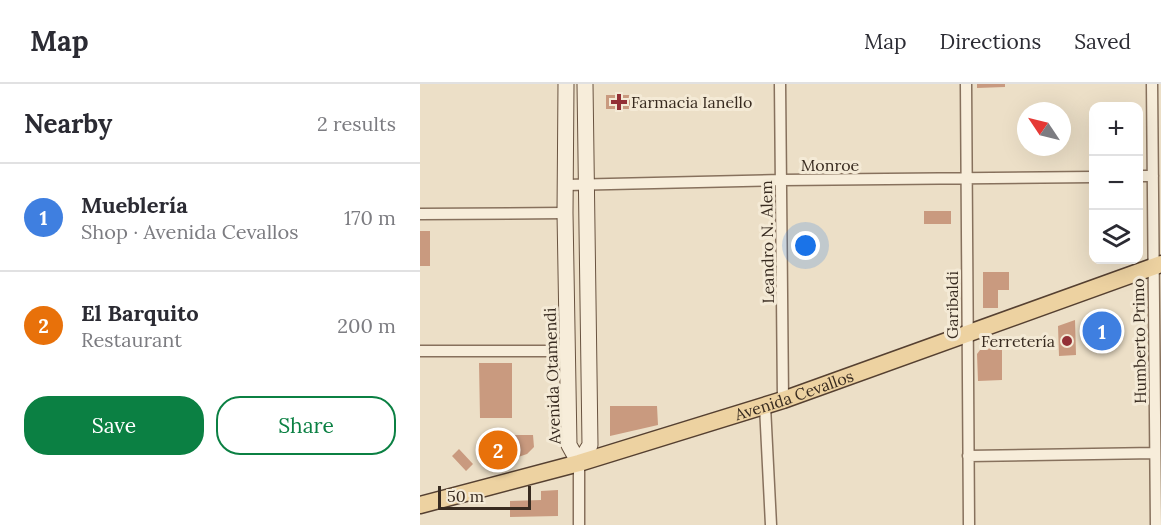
<!DOCTYPE html>
<meta charset="utf-8">
<style>
body{margin:0;font-family:Lora,serif;background:#f7f7f7;color:#2b2b33}
.controls{position:absolute;right:18px;top:18px;display:grid;overflow:hidden;border-radius:12px;box-shadow:0 6px 24px #0002}
.controls button{width:54px;height:54px;display:grid;place-items:center;padding:0;border:0;border-bottom:2px solid #e1e1e2;background:#fff;color:#2b2b33;font:30px sans-serif}
.compass{position:absolute;left:597px;top:18px;width:54px;height:54px;border-radius:50%;background:#fff;box-shadow:0 6px 24px #0002;rotate:305deg}
.scale{position:absolute;left:18px;bottom:15px;width:93px;box-sizing:border-box;padding-left:6px;border:3px solid #382b20;border-top:0;font-size:16px;line-height:21px;white-space:nowrap;color:#382b20;-webkit-text-stroke:4px #f4ead6;paint-order:stroke}
.you{position:absolute;left:386px;top:162px;width:21px;height:21px;margin:-15px;border:4px solid #fff;border-radius:50%;background:#1a73e8;box-shadow:0 0 0 9px #1a73e833}
.badge{display:grid;place-items:center;width:39px;height:39px;border-radius:50%;background:#0b8043;color:#fff;font-size:20px;font-weight:700}
.pin{position:absolute;translate:-50% -50%;border:3px solid #fff;box-shadow:0 2px 6px #0006}
.list{margin:0;padding:0;list-style:none}
h2{display:flex;justify-content:space-between;align-items:center;height:78px;margin:0;padding:0 24px;font-size:26px}
h2 small{font-size:20px;font-weight:400;color:#7c7c81}
.list li{display:grid;grid-template-columns:39px 1fr auto;gap:18px;align-items:center;box-sizing:border-box;height:108px;padding:0 24px;border-top:2px solid #e1e1e2}
.list b{display:block;font-size:22px;white-space:nowrap}
.list p{margin:0;font-size:20px;white-space:nowrap;color:#7c7c81}
.list em{font-size:20px;font-style:normal;color:#7c7c81}
.actions{display:flex;gap:12px;padding:18px 24px}
.actions a{flex:1;padding:14px 0;border:2px solid #0b8043;border-radius:24px;text-align:center;font-size:21px;color:#0b8043}
.actions .main{background:#0b8043;color:#fff}
.icon{flex:none;width:33px;height:33px;fill:none;stroke:currentColor;stroke-width:2;stroke-linecap:round;stroke-linejoin:round}
.map{position:relative;flex:none;width:741px;height:441px;overflow:hidden}
header{display:flex;align-items:center;gap:36px;box-sizing:border-box;height:84px;padding:0 30px;background:#fff;border-bottom:2px solid #e1e1e2}
header strong{font-size:28px}
nav{display:flex;gap:33px;margin-inline-start:auto;font-size:21px}
main{display:flex}
aside{flex:1;background:#fff}
.map>svg:first-child{display:block}
</style>
<header>
<strong>Map</strong>
<nav><a>Map</a><a>Directions</a><a>Saved</a></nav>
</header>
<main>
<aside>
<h2>Nearby<small>2 results</small></h2>
<ul class="list">
<li><span class="badge" style="background:#3f7fe0">1</span><div><b>Mueblería</b><p>Shop · Avenida Cevallos</p></div><em>170 m</em></li>
<li><span class="badge" style="background:#e8710a">2</span><div><b>El Barquito</b><p>Restaurant</p></div><em>200 m</em></li>
</ul>
<div class="actions"><a class="main">Save</a><a>Share</a></div>
</aside>
<div class="map">
<svg width="741" height="441" viewBox="0 0 741 441">
<rect width="100%" height="100%" fill="#ecdfc7"/>
<path fill="#c99a7f" d="M557,0H585V3L557,4Z
M186,11H212V25H186Z
M504,127H531V140H504Z
M0,147H10V182H0Z
M563,188H589V206H578V224H563Z
M674,228H690L691,266L675,267Z
M655,236L656,271L639,272L638,242Z
M582,260V296L558,297L557,270L560,266Z
M59,279H92V334H60Z
M190,322H237L238,341L190,352Z
M81,351H113L114,363L107,370L75,381L67,356Z
M39,365L53,380L46,387L32,372Z
M138,406V432L90,433V417L121,416V407Z"/>
<g fill="none" stroke-linecap="round" stroke-linejoin="round">
<defs>
<path id="street" d="M360,0L363,316
M546,0L549,441
M732,0L736,441
M718,92H733
M146,101L361,96L674,93
M0,130L145,129
M0,267H147
M345,322L351,441
M548,372L735,369
M159,379V441"/>
<path id="secondary" d="M146,0L145,129L149,361L159,379
M159,379L170,361L165,0"/>
<g id="primary">
<path id="s1" d="M0,421L159,379L363,316L741,180"/>
</g>
</defs>
<use href="#street" stroke="#87715d" stroke-width="13"/>
<use href="#secondary" stroke="#695340" stroke-width="17"/>
<use href="#primary" stroke="#554031" stroke-width="19"/>
<use href="#street" stroke="#f7edda" stroke-width="10"/>
<use href="#secondary" stroke="#f7edda" stroke-width="15"/>
<use href="#primary" stroke="#edd2a1" stroke-width="16"/>
</g>
<g fill="#933036" stroke="#f4ead6" stroke-width="2">
<path d="M196 9h6v6h6v6h-6v6h-6v-6h-6v-6h6z"/>
<circle cx="647" cy="257" r="6"/>
</g>
<g text-anchor="middle" dominant-baseline="central" stroke-width="6" stroke-linejoin="round" paint-order="stroke">
<g font-size="16" fill="#382b20" stroke="#f4ead6" text-anchor="start">
<text x="211" y="18">Farmacia Ianello</text>
<text x="635" y="257" text-anchor="end">Ferretería</text>
</g>
<g font-size="16" fill="#382b20" stroke="#f4ead6">
<text x="410" y="81">Monroe</text>
<text transform="translate(347 158) rotate(-91)">Leandro N. Alem</text>
<text transform="translate(532 221) rotate(-90)">Garibaldi</text>
<text transform="translate(719 257) rotate(-91)">Humberto Primo</text>
<text transform="translate(132 292) rotate(-92)">Avenida Otamendi</text>
<text stroke="none"><textPath href="#s1" startOffset="390">Avenida Cevallos</textPath></text>
</g>
</g>
</svg>
<div class="controls">
<button>+</button>
<button>−</button>
<button><svg class="icon" aria-label="layers" viewBox="0 0 24 24"><path d="M12 4l9 5-9 5-9-5zM3 14l9 5 9-5"/></svg></button>
</div>
<svg class="compass" viewBox="-18 -18 36 36"><path d="M0-13l5 13h-10z" fill="#e53935"/><path d="M0 13l5-13h-10z" fill="#7c7c81"/></svg>
<div class="scale">50 m</div>
<div class="you"></div>
<div class="pin badge" style="left:682px;top:247px;background:#3f7fe0">1</div>
<div class="pin badge" style="left:78px;top:366px;background:#e8710a">2</div>
</div>
</main>
